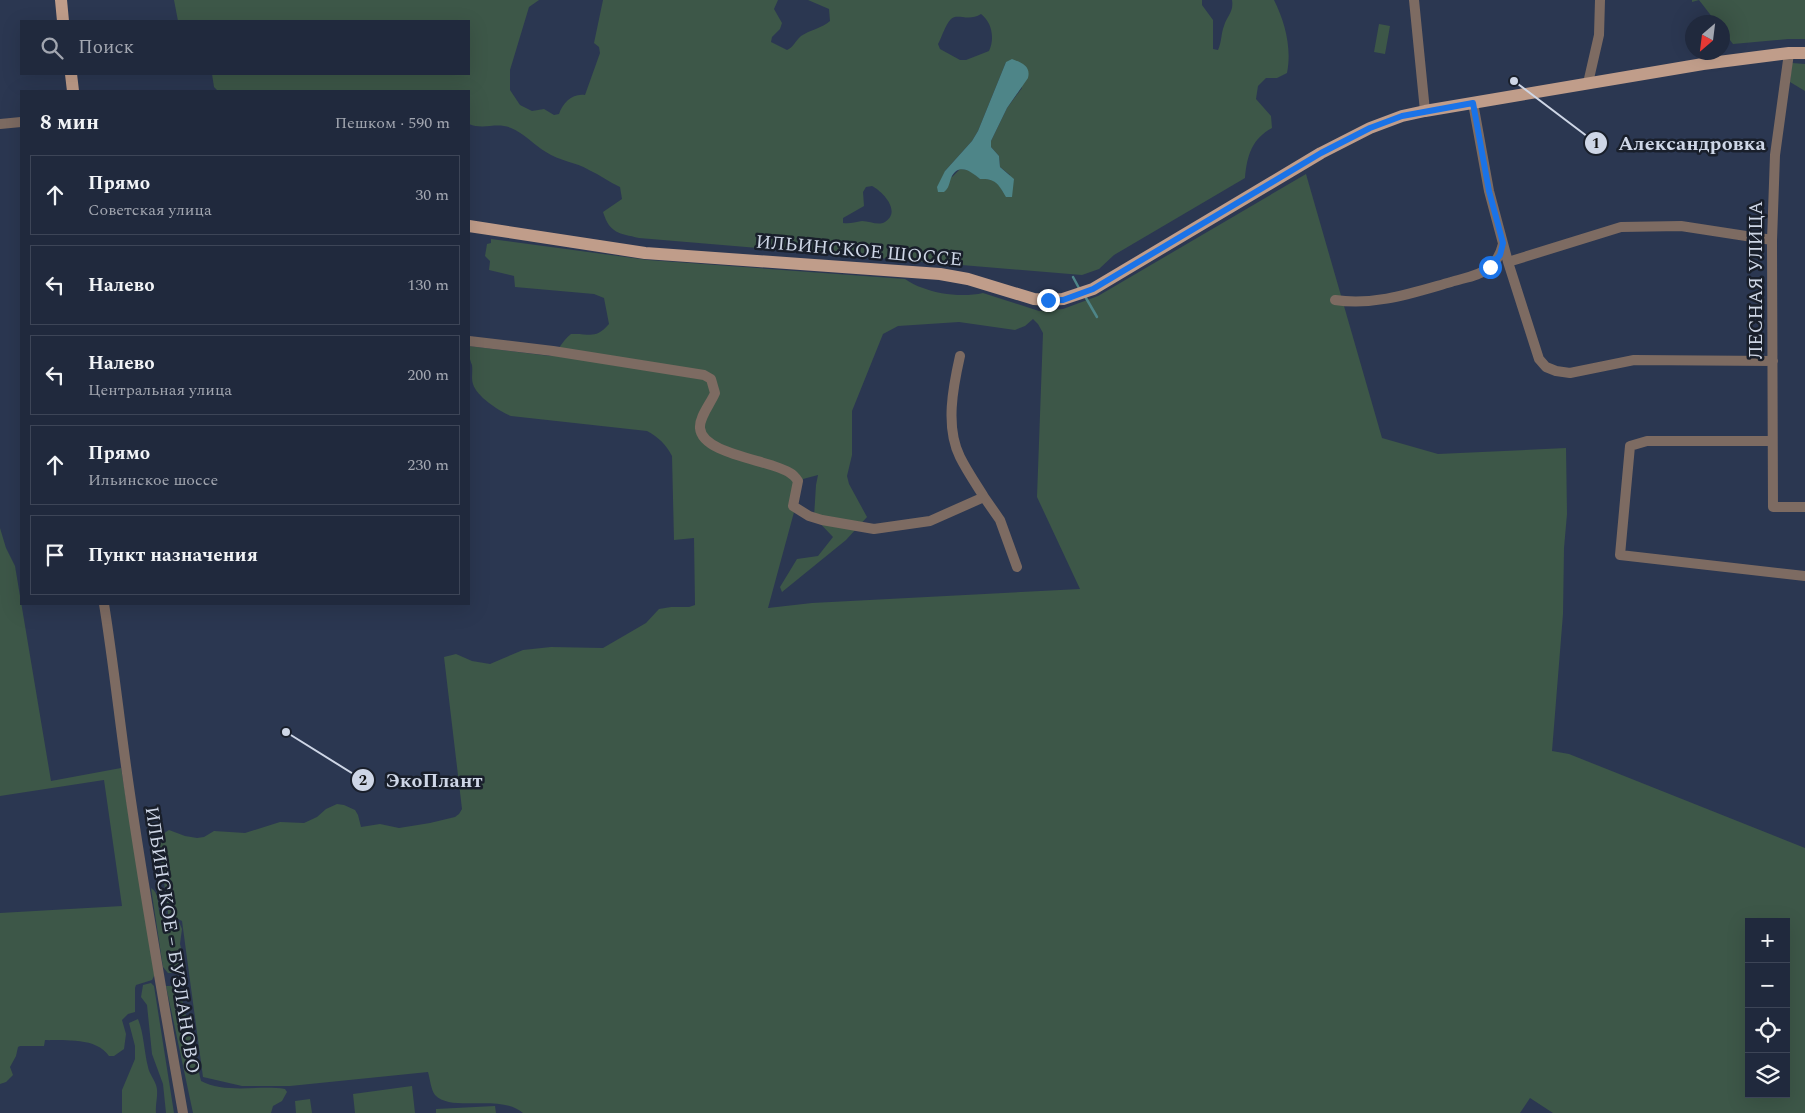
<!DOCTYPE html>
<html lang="ru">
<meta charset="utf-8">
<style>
body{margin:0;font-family:Spectral,serif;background:#2d3548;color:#f1f3f6}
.controls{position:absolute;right:15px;bottom:15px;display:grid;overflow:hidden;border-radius:0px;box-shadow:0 5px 20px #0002}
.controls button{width:45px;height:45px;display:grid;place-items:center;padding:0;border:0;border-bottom:1px solid #3d4557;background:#20293d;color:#f1f3f6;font:25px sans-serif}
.compass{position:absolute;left:1685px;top:15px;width:45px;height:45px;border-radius:50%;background:#20293d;box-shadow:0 5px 20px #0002;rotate:208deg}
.stop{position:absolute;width:15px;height:15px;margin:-11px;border:4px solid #1a73e8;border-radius:50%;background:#fff}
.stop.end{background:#1a73e8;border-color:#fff;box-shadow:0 1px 5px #0008}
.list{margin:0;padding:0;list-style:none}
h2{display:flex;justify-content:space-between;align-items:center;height:65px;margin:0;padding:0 20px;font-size:21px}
h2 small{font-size:16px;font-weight:400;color:#a2a6b0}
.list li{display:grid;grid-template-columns:32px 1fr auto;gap:15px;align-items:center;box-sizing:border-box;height:80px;margin:0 10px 10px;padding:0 10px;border:1px solid #3d4557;border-radius:0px}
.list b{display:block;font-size:19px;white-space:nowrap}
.list p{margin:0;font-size:16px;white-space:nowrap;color:#a2a6b0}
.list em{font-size:16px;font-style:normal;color:#a2a6b0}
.icon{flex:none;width:28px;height:28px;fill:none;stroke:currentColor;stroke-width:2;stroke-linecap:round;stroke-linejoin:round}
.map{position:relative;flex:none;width:1805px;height:1113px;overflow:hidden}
.search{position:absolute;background:#20293d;box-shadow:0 5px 20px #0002;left:20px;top:20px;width:450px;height:55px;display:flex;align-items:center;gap:12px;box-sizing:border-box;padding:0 18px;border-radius:0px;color:#a2a6b0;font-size:19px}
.panel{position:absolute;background:#20293d;box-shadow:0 5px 20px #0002;left:20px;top:90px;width:450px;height:515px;border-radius:0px}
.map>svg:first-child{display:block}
</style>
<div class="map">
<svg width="1805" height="1113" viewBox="0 0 1805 1113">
<rect width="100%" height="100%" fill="#2b3751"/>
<path fill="#3d5748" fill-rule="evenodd" d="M174,0H539L529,7L510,70V90L520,105L532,111L544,109L554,115L559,114C563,102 573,93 585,95L600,53L599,47L594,43L603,0H778L774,9L782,23L780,29L772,37L771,42L787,50C794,47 795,41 801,36C810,30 822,28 830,21L829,9L808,0H1202V5L1213,20V49L1218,50C1222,41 1221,33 1224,26C1227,16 1234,12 1232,0H1274C1285,22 1292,48 1287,73L1277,78H1266L1258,86L1256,99L1271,116L1272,128C1252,139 1247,155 1245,178L1114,255L1099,269L1082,275L639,238C619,233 610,234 603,212L622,199L620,187C609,182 600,175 589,170C576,162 559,161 546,152C534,145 524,133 511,128C497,122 483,130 469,124V91H218L214,87L212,74H469V21H178ZM981,14C992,22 995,39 989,51L966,60H960L940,49L938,44C942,37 945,25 951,19C957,13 969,22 981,14ZM1006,62L1022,88L1007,108L991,141V147L999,156L1000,167L1010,175L1003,192C999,181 991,178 980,179C974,173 969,169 960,169L952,177L945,171L972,141L978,131ZM872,186C882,191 902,211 885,222C878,226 870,221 862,221C855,222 850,224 843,223V218L864,206L863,192L866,187Z
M1692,0H1805V39H1788L1733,44L1723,31L1722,22H1716L1699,0L1692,2Z
M1379,24L1390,26L1385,54L1374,52Z
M1792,63L1805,64V91L1790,82Z
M1306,174L1382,438L1438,454L1566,448L1567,514L1564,548L1563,614L1552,751L1569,754L1805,848V1113H1553L1530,1098L1520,1113H523C500,1093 452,1113 435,1095C431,1090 430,1079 428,1072L290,1086H242L203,1077L182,921L168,914L167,905L159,845C160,837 162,834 169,830L185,836L197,838L204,837L214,831L245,833L280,822L304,823L317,817L326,809L337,804L344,805L355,810L358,815L361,827L380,824L399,828L430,823L455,817L459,814L462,809L444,657L456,654L472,661L490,664L523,650L551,647L603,648L646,623L659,609L671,607H689L695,605L694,538L674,540L672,456C666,444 658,437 647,431L511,416C499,411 477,397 473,384C471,378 473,371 472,365C469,358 469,353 469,346L550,356C558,352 562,341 571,334C590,333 595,340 609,324L604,298L594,294L515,287L514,276L489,270L490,261L485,256L487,244L491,243V239L648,260L905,279C910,282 916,286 923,288C940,295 965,297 983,293L1039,311L1063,309L1098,296ZM1033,319L1038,324L1043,333L1037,497L1080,589L812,603L768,608L803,479L818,475L816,485L814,517L833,537L818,556L797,559L780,587L782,592L846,540L867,517L849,484L847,476L852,455V411L883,334L898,326L959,322L1015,330L1025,326ZM1749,922H1786V1094H1749Z
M0,528L6,548L15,566L51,781L121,768L155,974L152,980L136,985L135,988V1012L128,1014L122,1020L126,1034L124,1049L114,1056H109C96,1037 66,1041 45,1040L44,1046H20L18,1047L16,1056L10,1067L13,1075L6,1082L0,1084V913L122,906L104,780L0,796Z
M151,888C159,893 158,903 159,911L165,916L179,922L182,929L180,944L186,967L182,973H168L163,967Z
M151,983L154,986L174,1113H166L163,1084L152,1054L147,1005L141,997L143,985Z
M166,986H179L201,1081C225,1094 259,1085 285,1089L287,1092L282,1101L273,1106L271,1113H193Z
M138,1019C144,1034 144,1051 148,1067C149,1073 154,1079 156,1085C159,1094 155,1104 156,1113H122V1090L135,1059V1046L129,1023Z
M412,1086L415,1113H355L353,1094Z
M310,1099L312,1113H296L295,1101Z
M495,1106L496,1113H436V1109Z"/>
<path fill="#4e8588" d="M1012,59C1022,63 1031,66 1028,78L1007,108L991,141V147L999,156L1000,167L1014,179L1012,197H1006C999,185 996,178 980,179C971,171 958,162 951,178C949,184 949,188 944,192H938L937,187L945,171L972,141L978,131L1006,62Z"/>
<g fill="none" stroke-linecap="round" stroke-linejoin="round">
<path stroke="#4e8588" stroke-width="2.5" d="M1073,277L1080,290
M1086,298L1097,317"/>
<path stroke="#7d6b62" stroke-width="10" d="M1414,0L1425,111
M1789,53L1775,155L1772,240L1773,507H1805
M1588,83L1599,35L1600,0
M1473,103L1489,191L1508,262L1539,359L1546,367L1556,371L1570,373L1634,360L1773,361
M0,124L21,122
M1508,262L1621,227L1681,226L1772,240
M1335,300C1375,306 1412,293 1451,282C1463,278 1480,276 1490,267C1497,261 1501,252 1503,244
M469,341L553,351L704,375L711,379L715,393C711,403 699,417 700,428C702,455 772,460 790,473C794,475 796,478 798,481L793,506L809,516L822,520L874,529L930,521L984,497C976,484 967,471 960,457C945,427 953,387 960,356
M1771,441H1647L1630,446L1620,555L1805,576
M984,497L1000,520L1017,567
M104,604C113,660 119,716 127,773C143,887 163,1000 183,1113"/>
<path stroke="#c09d8a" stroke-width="12" d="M61,0L63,21
M71,74L73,91
M469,226L645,253L940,274L968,279L1034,299L1048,300L1063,299L1093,289L1321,153L1370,128L1402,116L1425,111L1703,64L1789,53H1805"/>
</g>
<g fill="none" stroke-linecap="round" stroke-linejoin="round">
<path stroke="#1a73e8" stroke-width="6" d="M1048,300H1063L1093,289L1321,153L1370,128L1402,116L1473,103L1489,191L1503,243L1500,255L1490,267"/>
</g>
<g text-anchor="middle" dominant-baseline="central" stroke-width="5" stroke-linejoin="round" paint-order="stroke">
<g font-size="19" fill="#ced6e6" stroke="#191f2b">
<text transform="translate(859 251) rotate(5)">ИЛЬИНСКОЕ ШОССЕ</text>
<text transform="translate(1756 280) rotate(-90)">ЛЕСНАЯ УЛИЦА</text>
<text transform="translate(172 940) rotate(81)">ИЛЬИНСКОЕ – БУЗЛАНОВО</text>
</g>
</g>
<path fill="none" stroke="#ced6e6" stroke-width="2" d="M1514 81L1596 143M286 732L363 780"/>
<g fill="#ced6e6" stroke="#191f2b" stroke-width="2">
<circle cx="1514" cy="81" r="5"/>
<circle cx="286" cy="732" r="5"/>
<circle cx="1596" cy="143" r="12"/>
<circle cx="363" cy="780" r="12"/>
</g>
<g font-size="15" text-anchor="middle" font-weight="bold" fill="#111">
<text x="1596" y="148">1</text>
<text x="363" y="785">2</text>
</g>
<g font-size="20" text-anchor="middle" font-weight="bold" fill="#ced6e6" stroke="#191f2b" stroke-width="5" stroke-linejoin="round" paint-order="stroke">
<text x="1692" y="150">Александровка</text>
<text x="434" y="787">ЭкоПлант</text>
</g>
</svg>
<div class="controls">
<button>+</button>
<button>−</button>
<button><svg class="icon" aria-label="locate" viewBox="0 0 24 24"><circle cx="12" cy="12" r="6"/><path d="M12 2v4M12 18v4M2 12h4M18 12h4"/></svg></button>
<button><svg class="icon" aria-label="layers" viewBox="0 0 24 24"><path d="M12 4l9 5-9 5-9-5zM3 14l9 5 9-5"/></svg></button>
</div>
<svg class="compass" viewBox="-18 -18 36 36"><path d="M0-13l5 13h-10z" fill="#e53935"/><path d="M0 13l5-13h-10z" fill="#a2a6b0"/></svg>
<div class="stop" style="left:1490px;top:267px"></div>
<div class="stop end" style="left:1048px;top:300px"></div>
<div class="search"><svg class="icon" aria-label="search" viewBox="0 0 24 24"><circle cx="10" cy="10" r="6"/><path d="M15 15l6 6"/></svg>Поиск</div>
<section class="panel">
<h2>8 мин<small>Пешком · 590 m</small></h2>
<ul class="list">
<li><svg class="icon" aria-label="ahead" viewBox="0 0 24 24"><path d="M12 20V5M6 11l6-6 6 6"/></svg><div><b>Прямо</b><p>Советская улица</p></div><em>30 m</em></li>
<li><svg class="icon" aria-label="left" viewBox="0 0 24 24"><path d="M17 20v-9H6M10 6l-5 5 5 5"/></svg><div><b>Налево</b></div><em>130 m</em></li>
<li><svg class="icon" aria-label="left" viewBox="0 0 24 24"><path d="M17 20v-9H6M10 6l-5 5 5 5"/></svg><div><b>Налево</b><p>Центральная улица</p></div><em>200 m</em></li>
<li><svg class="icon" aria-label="ahead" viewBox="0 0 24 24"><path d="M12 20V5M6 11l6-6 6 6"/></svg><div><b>Прямо</b><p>Ильинское шоссе</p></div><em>230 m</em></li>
<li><svg class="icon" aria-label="arrive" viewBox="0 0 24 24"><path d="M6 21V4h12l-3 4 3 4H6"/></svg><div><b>Пункт назначения</b></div></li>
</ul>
</section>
</div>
